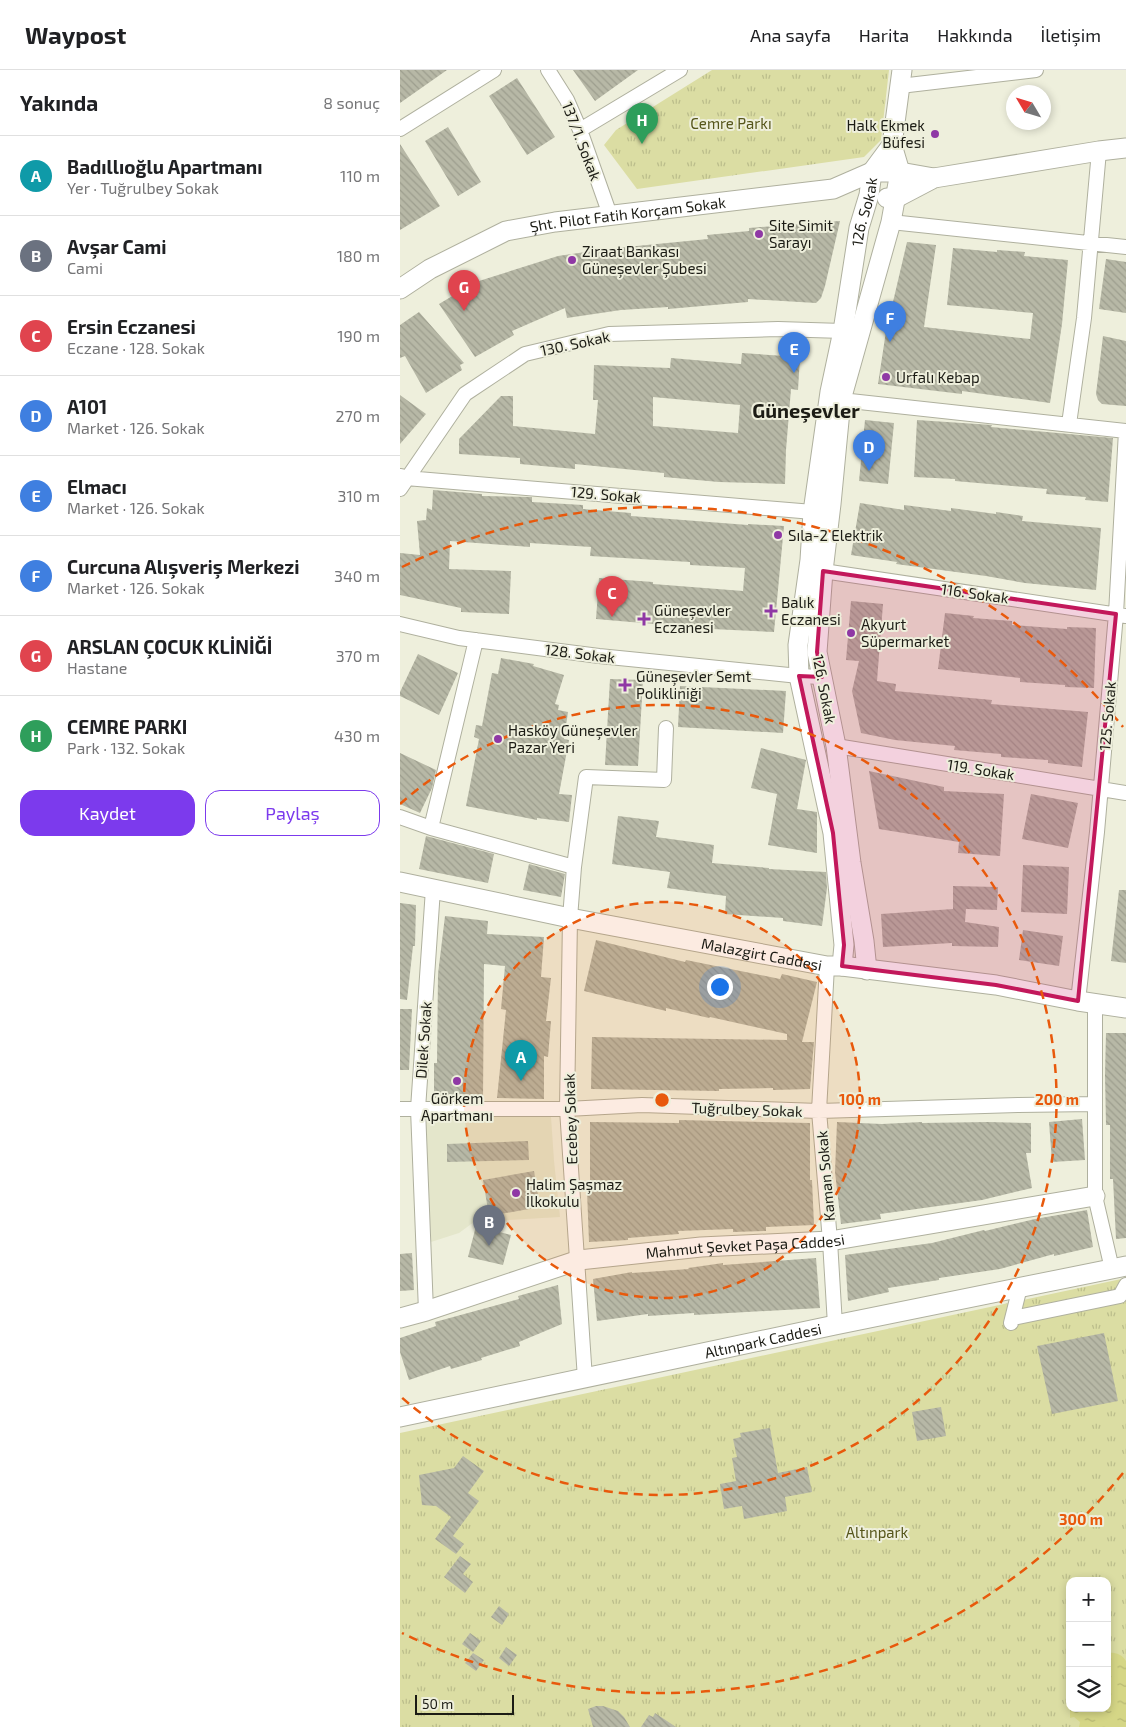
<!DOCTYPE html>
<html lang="tr">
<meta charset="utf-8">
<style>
body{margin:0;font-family:"Exo 2",sans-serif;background:#f2f2f2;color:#202124}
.controls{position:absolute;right:15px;bottom:15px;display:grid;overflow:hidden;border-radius:10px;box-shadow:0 2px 8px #0003}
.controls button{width:45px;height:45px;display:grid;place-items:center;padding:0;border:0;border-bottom:1px solid #e0e0e0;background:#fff;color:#202124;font:25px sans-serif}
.compass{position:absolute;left:606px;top:15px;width:45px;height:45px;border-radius:50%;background:#fff;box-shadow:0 2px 8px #0003;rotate:308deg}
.scale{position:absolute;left:15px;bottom:12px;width:99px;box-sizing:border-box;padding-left:5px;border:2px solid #1c1c15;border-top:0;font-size:14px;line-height:18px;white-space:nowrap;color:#1c1c15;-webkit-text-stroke:4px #eeefdc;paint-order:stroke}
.you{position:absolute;left:319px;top:916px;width:18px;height:18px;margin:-12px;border:4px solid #fff;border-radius:50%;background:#1a73e8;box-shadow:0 0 0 8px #1a73e833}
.badge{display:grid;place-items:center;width:32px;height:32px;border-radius:50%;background:#7c3aed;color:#fff;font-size:16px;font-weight:700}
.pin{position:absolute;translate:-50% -41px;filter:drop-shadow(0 1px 2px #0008)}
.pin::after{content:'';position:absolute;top:26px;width:18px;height:15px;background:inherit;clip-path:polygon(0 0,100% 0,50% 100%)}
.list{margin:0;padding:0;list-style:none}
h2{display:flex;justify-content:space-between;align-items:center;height:65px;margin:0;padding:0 20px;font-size:21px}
h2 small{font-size:16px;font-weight:400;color:#757577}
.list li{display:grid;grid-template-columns:32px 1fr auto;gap:15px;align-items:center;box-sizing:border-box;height:80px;padding:0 20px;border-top:1px solid #e0e0e0}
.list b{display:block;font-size:19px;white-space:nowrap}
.list p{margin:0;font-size:16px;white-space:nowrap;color:#757577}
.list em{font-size:16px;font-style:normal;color:#757577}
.actions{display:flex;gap:10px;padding:15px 20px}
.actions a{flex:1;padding:11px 0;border:1px solid #7c3aed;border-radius:15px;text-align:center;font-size:18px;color:#7c3aed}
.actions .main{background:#7c3aed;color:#fff}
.icon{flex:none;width:28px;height:28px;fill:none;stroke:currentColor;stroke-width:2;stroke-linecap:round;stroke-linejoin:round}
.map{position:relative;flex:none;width:726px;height:1657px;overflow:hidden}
header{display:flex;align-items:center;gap:30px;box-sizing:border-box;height:70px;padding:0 25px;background:#fff;border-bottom:1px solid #e0e0e0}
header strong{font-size:24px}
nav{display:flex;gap:28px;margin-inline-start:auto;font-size:18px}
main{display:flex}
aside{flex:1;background:#fff}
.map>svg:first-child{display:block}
</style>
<header>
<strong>Waypost</strong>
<nav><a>Ana sayfa</a><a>Harita</a><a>Hakkında</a><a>İletişim</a></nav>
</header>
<main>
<aside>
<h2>Yakında<small>8 sonuç</small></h2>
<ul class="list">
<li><span class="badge" style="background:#0f9aa8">A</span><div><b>Badıllıoğlu Apartmanı</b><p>Yer · Tuğrulbey Sokak</p></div><em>110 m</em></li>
<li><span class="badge" style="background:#6b7280">B</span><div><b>Avşar Cami</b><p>Cami</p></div><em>180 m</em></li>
<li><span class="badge" style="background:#e0444e">C</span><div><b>Ersin Eczanesi</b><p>Eczane · 128. Sokak</p></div><em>190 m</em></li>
<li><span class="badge" style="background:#3f7fe0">D</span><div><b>A101</b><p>Market · 126. Sokak</p></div><em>270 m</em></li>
<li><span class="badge" style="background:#3f7fe0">E</span><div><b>Elmacı</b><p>Market · 126. Sokak</p></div><em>310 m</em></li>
<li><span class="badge" style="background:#3f7fe0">F</span><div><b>Curcuna Alışveriş Merkezi</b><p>Market · 126. Sokak</p></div><em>340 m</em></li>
<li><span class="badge" style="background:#e0444e">G</span><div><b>ARSLAN ÇOCUK KLİNİĞİ</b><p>Hastane</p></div><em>370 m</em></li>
<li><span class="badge" style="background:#2e9e5b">H</span><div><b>CEMRE PARKI</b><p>Park · 132. Sokak</p></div><em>430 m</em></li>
</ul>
<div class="actions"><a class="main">Kaydet</a><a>Paylaş</a></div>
</aside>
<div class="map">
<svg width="726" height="1657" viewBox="0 0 726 1657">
<defs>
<pattern id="park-tufts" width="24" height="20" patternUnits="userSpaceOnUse" patternTransform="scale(1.25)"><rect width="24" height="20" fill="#dbdda3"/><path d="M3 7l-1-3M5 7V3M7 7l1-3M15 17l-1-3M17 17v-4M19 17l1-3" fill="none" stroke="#bbbd8b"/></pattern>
<pattern id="water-ripples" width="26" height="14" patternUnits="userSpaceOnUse" patternTransform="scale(1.25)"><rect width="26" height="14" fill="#d5d686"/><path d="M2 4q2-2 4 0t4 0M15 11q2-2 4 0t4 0" fill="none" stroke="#b6b773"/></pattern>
<pattern id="building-back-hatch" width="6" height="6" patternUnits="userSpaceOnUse" patternTransform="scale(1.25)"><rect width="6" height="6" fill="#b7b8a6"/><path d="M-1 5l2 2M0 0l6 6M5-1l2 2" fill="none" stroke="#9d9e8e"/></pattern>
</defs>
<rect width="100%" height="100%" fill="#eeefdc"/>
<path fill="#e4e6cb" d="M25,1047H151L154,1091L160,1147L74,1152L59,1163L31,1172Z"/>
<path fill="url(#park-tufts)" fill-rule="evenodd" d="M312,0H489L481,70L464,87L237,119L204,75L216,60Z
M726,1208V1657H0V1363ZM670,1511H707V1638H670Z"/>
<path fill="url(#water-ripples)" d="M707,1583C715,1582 722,1584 726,1591V1657H679L680,1652L674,1647L670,1648V1636V1638H707Z"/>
<path fill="url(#building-back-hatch)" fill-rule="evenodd" d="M0,0H47L0,33Z
M173,0H238L195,31Z
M117,8L155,67L127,85L89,26Z
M48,57L81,112L58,126L25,71Z
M0,74L40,136L0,160Z
M440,151L425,216L421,228L416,233L348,229V232L268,239V237L221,240L167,248L165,238L112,261L114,265L75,287L39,234L79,210V211L158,186L206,179L308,169L307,165L349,161V158Z
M507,172L536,175L524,257L630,269L633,243L547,235L553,178L597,182V180L625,182L624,186L668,190L662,254L650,333L562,321V324L478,314L488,248L489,249Z
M706,189L726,192V243L699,239Z
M19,242L64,293L60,295L62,300L26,323L5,286L0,288V255Z
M703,266L726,271V336L702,334L698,330L696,324Z
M342,283L400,287L398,320L391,319L386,380L385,414L319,412L264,407V403L175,394V399L120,394V388L59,384V369L101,326H113V356L195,364L198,330H193L194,295L270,298L271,288L341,294ZM253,327L340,335L338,363L253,356Z
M0,325L26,344L0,374Z
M465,350L494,353L488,414L459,411Z
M517,350L592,355L591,357L713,368L708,432L685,430L686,427L646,424L647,419L555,411V409L514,407Z
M33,420L82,424V426L132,427V432L183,435V439L231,443V446L348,455V454L384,456L374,562L312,559L196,549L199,508L253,512V514L343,521L345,498L290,495V492L190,486L191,477L130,473V477L50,471L49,499L111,501L109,544L61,542V538L0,525V483L20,485L17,451L26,450L27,438L32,440Z
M460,433L504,440V435L551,441V438L596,444V442L623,446L622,451L701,458L696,520L625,513L586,506L496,494L497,492L451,485Z
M451,531L483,534L477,611L496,614L495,621L592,630L591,634L688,642L682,697L648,693V690L601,687V684L554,680L555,676L495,670L461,663L452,621L459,591L446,590Z
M545,543L574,546L573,548L612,551V555L667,559V557L696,558L694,618L665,617V615L620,612V608L538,599Z
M18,584L58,603L39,645L0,626V622Z
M101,588L134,594L133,596L164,605L155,634L159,635L158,640L168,642L164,669L169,670L159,724L172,725L169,752L137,748V750L66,736L79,669L74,667L76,655L82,656L92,603L98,604Z
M210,609L243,610L238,696L205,695Z
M280,616L386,621L383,663L278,657Z
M361,678L406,690L397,739L417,742V783L368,775L377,724L351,718Z
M0,683L36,700L32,718L20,743L0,734Z
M469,701L544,717V721L604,724L600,786L558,783L559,772L479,759Z
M631,724L678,733L668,778L622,769Z
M218,746L259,751L256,767L314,775L312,793L369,798V799L426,802L427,818L422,856L383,851V848L325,844L326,826L267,818L270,802L212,794Z
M26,766L94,784L88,813L19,799Z
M129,794L165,804L161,827L123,820Z
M623,795L669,797L667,844L621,842Z
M553,816L598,817L597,840L566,839L565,852L599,857L598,877L552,876V873L483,877L481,844L553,839Z
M719,820H726V893L711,891Z
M0,833L16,835L15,876H13L7,930L0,929Z
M45,846L88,851L87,864L144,867L141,907L151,908L146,951H151L148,987L144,986V1029L97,1028L106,940L101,939L105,896L84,894L83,1028H34V993H37L38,904Z
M623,860L663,866L659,896L619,890Z
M196,870L285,892L286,890L380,909L382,904L417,912L402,972H414L410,1019L373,1020V1018L319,1019V1021L191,1019L192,967L387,970V964L310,947L309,948L266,938V941L184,921Z
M0,939H12L9,1000H0Z
M706,963H726V1168L716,1169L713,1109H710V1055H706L705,1005Z
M682,1049L685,1090L652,1092L649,1052Z
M279,1050L410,1053V1110H412L414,1155L366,1157V1161L333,1162V1159L278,1161L279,1164L228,1168V1170L189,1172L187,1121L190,1120V1052L279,1053Z
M437,1052L482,1054L522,1052V1053L588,1052L631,1053V1083H626L632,1118L582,1130L480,1144L481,1149L441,1154L435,1102Z
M128,1071L129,1090L47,1092V1074Z
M134,1101L140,1137L89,1146L83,1110Z
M687,1140L693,1177L654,1186V1184L600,1199L539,1208V1210L488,1218L489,1222L448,1231L445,1185L532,1173L584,1160L585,1161L635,1149Z
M76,1156L111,1165L103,1195L68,1187Z
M12,1183L14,1220L0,1221V1184Z
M416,1188L420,1238L294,1245V1243L248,1246V1244L197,1251L193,1209L232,1202V1203L289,1199L288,1198L323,1193V1195Z
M158,1215L162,1254L119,1272L120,1276L81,1288L82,1290L51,1299L50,1296L9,1310L0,1282V1268L36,1256L35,1252L119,1229L118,1226Z
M704,1263L718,1331L652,1344L637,1276Z
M541,1337L546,1366L517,1371L512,1342Z
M370,1358L378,1403L407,1397L412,1422L385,1427L387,1441L344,1449L342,1436L324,1439L320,1414L336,1411L332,1388L337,1387L333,1369L341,1367L340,1363Z
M63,1386L84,1401L68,1423L79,1431L53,1466L64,1474L56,1484L35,1469L51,1447L36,1436L22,1435L19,1405L54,1398Z
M60,1486L71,1494L63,1504L73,1512L65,1523L44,1507Z
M99,1536L109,1544L102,1555L91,1547Z
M70,1563L81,1571L73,1582L62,1574Z
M106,1577L117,1585L109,1596L99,1588Z
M73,1583L84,1590L76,1601L65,1593Z
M196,1636H203L218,1641L224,1647L230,1657H193L188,1639Z
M255,1643L276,1657H241L249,1645L253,1647Z"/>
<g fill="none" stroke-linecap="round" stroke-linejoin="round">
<defs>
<path id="street" d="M148,0L167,30L180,60L210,145
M500,16L636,0
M0,59L94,0
M180,60L280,0
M491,152L726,177
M441,330L726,361
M669,354L684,248L699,81
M1,406L6,408L413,442
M0,419L65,324L125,284L209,264L378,259L443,261
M423,501L726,546
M0,554L59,568L199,586L399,606L422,607
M436,676L726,723
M0,747L31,758L174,797
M31,758L76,570
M427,896L419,1041L430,1171L435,1255
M678,931L697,762L716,544L726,361
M695,933V1126L712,1199
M0,1039H167L242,1035L419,1041L618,1035L694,1034
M26,1241L18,1039L33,819
M613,1248L720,1226L726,1215
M611,1253L620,1217
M185,1309L167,1039L170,848L174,797L186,707L264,710L266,658"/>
<g id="secondary">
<path d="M487,128L494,129L534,108L699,81L726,78"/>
<path id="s1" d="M0,219L30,199L106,161L155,152L433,119L472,102H500L534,108"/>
<path id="s2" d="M0,812L170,848L427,896H442L596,915L678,931L726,938"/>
<path id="s3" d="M442,896L444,875L433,763L399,606L398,575L410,490L413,442L430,322L443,261L459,158L469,125L472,102L492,75"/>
<path d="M467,900L464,871L451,793L436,676L417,582L423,501L431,434L441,330L491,152L500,102L492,75L502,0"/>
<path id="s4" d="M0,1248L26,1241L179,1190L301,1177L430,1171L695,1126"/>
<path id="s5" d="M0,1347L435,1255L726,1196"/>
</g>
</defs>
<use href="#street" stroke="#afb09e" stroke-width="16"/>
<use href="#secondary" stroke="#afb09e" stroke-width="21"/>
<use href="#street" stroke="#fff" stroke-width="14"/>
<use href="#secondary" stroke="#fff" stroke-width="19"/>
</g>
<path fill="#c2185b" fill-opacity="0.2" stroke="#c2185b" stroke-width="4" stroke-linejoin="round" d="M423,501L716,544L678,931L596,915L442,896L444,875L433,763L399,606L422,607L417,582Z"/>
<circle cx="262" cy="1030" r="198" fill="#e8590c" fill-opacity=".12"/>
<g fill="none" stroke="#e8590c" stroke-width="2.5" stroke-dasharray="9 6">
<circle cx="262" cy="1030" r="198"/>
<path d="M0 734A395 395 0 1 1 0 1326"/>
<path d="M723 1403A593 593 0 0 1 2 1563M2 497A593 593 0 0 1 723 657"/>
</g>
<g fill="#8f38a5" stroke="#eeefdc" stroke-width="2">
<circle cx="535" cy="64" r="5"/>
<circle cx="359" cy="164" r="5"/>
<circle cx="172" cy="190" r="5"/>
<circle cx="486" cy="307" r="5"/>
<circle cx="378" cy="465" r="5"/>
<path d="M368.5 533.5h5v5h5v5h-5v5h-5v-5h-5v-5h5z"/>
<path d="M241.5 541.5h5v5h5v5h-5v5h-5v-5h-5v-5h5z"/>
<circle cx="451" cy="563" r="5"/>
<path d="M222.5 607.5h5v5h5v5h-5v5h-5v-5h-5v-5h5z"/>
<circle cx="98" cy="669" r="5"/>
<circle cx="57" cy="1011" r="5"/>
<circle cx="116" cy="1123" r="5"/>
</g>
<g text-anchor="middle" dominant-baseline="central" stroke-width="4" stroke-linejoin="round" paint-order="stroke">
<g font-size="15" fill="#56561b" stroke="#eeefdc">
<text x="331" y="53">Cemre Parkı</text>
<text x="477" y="1462">Altınpark</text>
</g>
<g font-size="15" fill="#1c1c15" stroke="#eeefdc" text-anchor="start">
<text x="525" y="55" text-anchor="end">Halk Ekmek<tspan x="525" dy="17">Büfesi</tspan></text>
<text x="369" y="155">Site Simit<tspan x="369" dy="17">Sarayı</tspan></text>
<text x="182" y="181">Ziraat Bankası<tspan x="182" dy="17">Güneşevler Şubesi</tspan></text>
<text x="496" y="307">Urfalı Kebap</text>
<text x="388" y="465">Sıla-2 Elektrik</text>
<text x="381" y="532">Balık<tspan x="381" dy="17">Eczanesi</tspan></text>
<text x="254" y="540">Güneşevler<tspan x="254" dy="17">Eczanesi</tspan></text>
<text x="461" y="554">Akyurt<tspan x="461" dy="17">Süpermarket</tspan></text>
<text x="236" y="606">Güneşevler Semt<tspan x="236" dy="17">Polikliniği</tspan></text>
<text x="108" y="660">Hasköy Güneşevler<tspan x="108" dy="17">Pazar Yeri</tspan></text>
<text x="57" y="1028" text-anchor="middle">Görkem<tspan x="57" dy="17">Apartmanı</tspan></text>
<text x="126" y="1114">Halim Şaşmaz<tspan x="126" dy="17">İlkokulu</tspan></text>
</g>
<g font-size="15" fill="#1c1c15" stroke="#eeefdc">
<text transform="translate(182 71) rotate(69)">137/1. Sokak</text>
<text stroke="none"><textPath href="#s3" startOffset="764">126. Sokak</textPath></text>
<text stroke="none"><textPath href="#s1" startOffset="244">Şht. Pilot Fatih Korçam Sokak</textPath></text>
<text transform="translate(175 273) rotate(-12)">130. Sokak</text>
<text transform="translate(206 424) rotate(5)">129. Sokak</text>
<text transform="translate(575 523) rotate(8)">116. Sokak</text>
<text transform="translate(180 583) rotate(7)">128. Sokak</text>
<text transform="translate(425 619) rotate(79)">126. Sokak</text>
<text transform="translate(707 646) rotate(-85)">125. Sokak</text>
<text transform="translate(581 699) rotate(9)">119. Sokak</text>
<text stroke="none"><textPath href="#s2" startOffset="369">Malazgirt Caddesi</textPath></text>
<text transform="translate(23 970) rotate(-86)">Dilek Sokak</text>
<text transform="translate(347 1039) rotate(2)">Tuğrulbey Sokak</text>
<text transform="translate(170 1049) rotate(-92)">Ecebey Sokak</text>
<text transform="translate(425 1106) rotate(-95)">Kaman Sokak</text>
<text stroke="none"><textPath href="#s4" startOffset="355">Mahmut Şevket Paşa Caddesi</textPath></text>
<text stroke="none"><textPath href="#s5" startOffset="371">Altınpark Caddesi</textPath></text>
</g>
<g font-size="20" font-weight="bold" fill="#1c1c15" stroke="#eeefdc">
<text x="406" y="340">Güneşevler</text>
</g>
</g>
<circle cx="262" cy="1030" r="8" fill="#e8590c" stroke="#eeefdc" stroke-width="2.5"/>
<g font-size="15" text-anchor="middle" font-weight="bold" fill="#e8590c" stroke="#eeefdc" stroke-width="4" stroke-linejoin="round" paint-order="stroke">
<text x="460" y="1035">100 m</text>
<text x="657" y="1035">200 m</text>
<text x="681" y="1455">300 m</text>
</g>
</svg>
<div class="controls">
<button>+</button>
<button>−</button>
<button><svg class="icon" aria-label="layers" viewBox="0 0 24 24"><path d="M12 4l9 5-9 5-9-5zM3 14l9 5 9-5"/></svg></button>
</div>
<svg class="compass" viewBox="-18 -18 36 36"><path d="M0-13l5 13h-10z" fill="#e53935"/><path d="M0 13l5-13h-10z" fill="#757577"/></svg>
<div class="scale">50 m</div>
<div class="you"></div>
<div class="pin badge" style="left:121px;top:1011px;background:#0f9aa8">A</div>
<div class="pin badge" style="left:89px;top:1176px;background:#6b7280">B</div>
<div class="pin badge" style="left:212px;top:547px;background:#e0444e">C</div>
<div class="pin badge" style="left:469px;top:401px;background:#3f7fe0">D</div>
<div class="pin badge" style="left:394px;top:303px;background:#3f7fe0">E</div>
<div class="pin badge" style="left:490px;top:272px;background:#3f7fe0">F</div>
<div class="pin badge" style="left:64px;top:241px;background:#e0444e">G</div>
<div class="pin badge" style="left:242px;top:74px;background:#2e9e5b">H</div>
</div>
</main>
